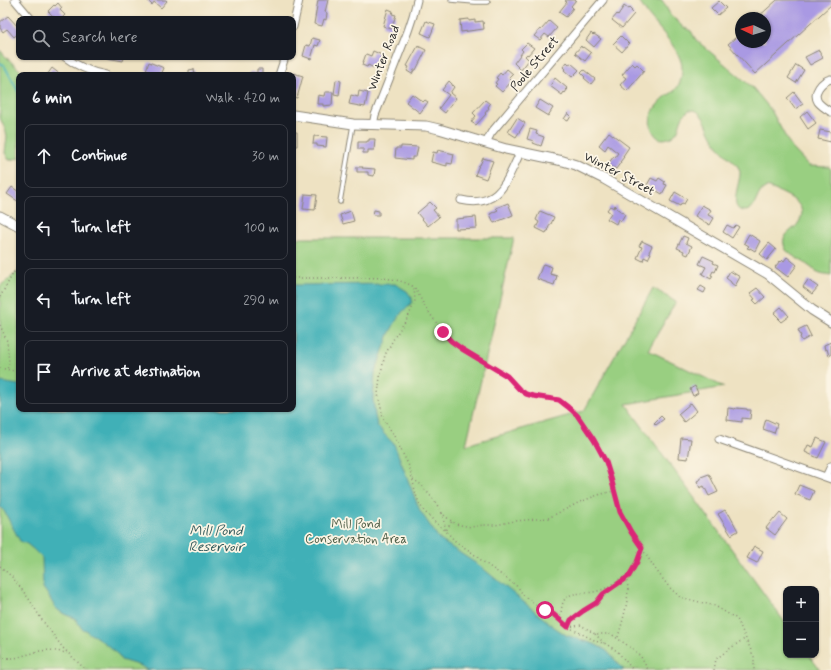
<!DOCTYPE html>
<meta charset="utf-8">
<style>
body{margin:0;font-family:Mynerve,sans-serif;background:#20242c;color:#f1f3f6}
.controls{position:absolute;right:12px;bottom:12px;display:grid;overflow:hidden;border-radius:8px;box-shadow:0 1px 3px #0004}
.controls button{width:36px;height:36px;display:grid;place-items:center;padding:0;border:0;border-bottom:1px solid #363941;background:#171b24;color:#f1f3f6;font:20px sans-serif}
.compass{position:absolute;left:735px;top:12px;width:36px;height:36px;border-radius:50%;background:#171b24;box-shadow:0 1px 3px #0004;rotate:274deg}
.stop{position:absolute;width:12px;height:12px;margin:-9px;border:3px solid #db2777;border-radius:50%;background:#fff}
.stop.end{background:#db2777;border-color:#fff;box-shadow:0 1px 4px #0008}
.list{margin:0;padding:0;list-style:none}
h2{display:flex;justify-content:space-between;align-items:center;height:52px;margin:0;padding:0 16px;font-size:17px}
h2 small{font-size:13px;font-weight:400;color:#9ea1a6}
.list li{display:grid;grid-template-columns:26px 1fr auto;gap:12px;align-items:center;box-sizing:border-box;height:64px;margin:0 8px 8px;padding:0 8px;border:1px solid #363941;border-radius:8px}
.list b{display:block;font-size:15px;white-space:nowrap}
.list em{font-size:13px;font-style:normal;color:#9ea1a6}
.icon{flex:none;width:22px;height:22px;fill:none;stroke:currentColor;stroke-width:2;stroke-linecap:round;stroke-linejoin:round}
.map{position:relative;flex:none;width:831px;height:670px;overflow:hidden}
.search{position:absolute;background:#171b24;box-shadow:0 1px 3px #0004;left:16px;top:16px;width:280px;height:44px;display:flex;align-items:center;gap:10px;box-sizing:border-box;padding:0 14px;border-radius:8px;color:#9ea1a6;font-size:15px}
.panel{position:absolute;background:#171b24;box-shadow:0 1px 3px #0004;left:16px;top:72px;width:280px;height:340px;border-radius:8px}
.map>svg:first-child{display:block}
</style>
<div class="map">
<svg width="831" height="670" viewBox="0 0 831 670">
<rect width="100%" height="100%" fill="#fcf5e5"/>
<filter id="ink" filterUnits="userSpaceOnUse"><feTurbulence type="fractalNoise" baseFrequency=".025" numOctaves="2"/><feDisplacementMap in="SourceGraphic" scale="8" xChannelSelector="R" yChannelSelector="G"/><feConvolveMatrix kernelMatrix="1 2 1 2 8 2 1 2 1" color-interpolation-filters="sRGB"/></filter>
<filter id="wash" filterUnits="userSpaceOnUse"><feTurbulence type="fractalNoise" baseFrequency=".012" numOctaves="4" result="noise"/><feDisplacementMap in="SourceGraphic" scale="16" xChannelSelector="R" yChannelSelector="G"/><feGaussianBlur stdDeviation="0.9" result="paint"/><feColorMatrix in="noise" values="0 0 0 0 0 0 0 0 0 0 0 0 0 0 0 0 0 1.4 0 .05"/><feComposite in="paint" operator="in"/></filter>
<g filter="url(#wash)">
<rect width="100%" height="100%" fill="#eee2c2"/>
<path fill="#99cf81" stroke="#627d56" d="M638,0H662L670,14L683,27L691,31L696,40L753,88L771,110L791,147L809,166L829,167L831,169V276C826,275 821,275 816,272C814,270 812,268 809,266C802,260 792,257 786,250C784,247 783,241 784,238C787,232 794,229 797,225C814,203 782,193 767,187C756,190 757,210 746,211C726,212 741,182 740,172C738,163 730,159 724,153C720,148 715,142 712,136C708,129 706,120 700,114C697,110 694,110 689,110C687,112 685,114 683,116C679,123 680,133 671,137C667,139 661,140 657,137C644,123 652,109 664,98C669,94 675,92 678,86C681,82 682,74 682,69C683,52 658,28 648,15C645,10 641,5 638,0Z
M0,50L5,56L25,75H19V158L9,160L5,153L7,136L5,129L0,118Z
M293,238H514L466,445L584,411L653,288L676,302L648,350L724,387L626,404L786,624V655H809L820,670H0V286L19,271V409H293Z"/>
<path fill="#40b0b7" stroke="#366e71" d="M395,284L407,291L412,298V302L407,308L402,312L396,321L389,334L375,373L373,399L375,415L377,425L385,435L394,444L420,511L440,540L480,566L554,627L566,635L594,644L602,648L607,651L624,670H147L141,666L121,660C116,651 105,643 96,637C92,634 89,635 86,630L82,629L75,618C68,616 60,613 55,607C51,601 48,594 43,588L42,558L33,549L27,544L20,541L4,511L0,507V382L19,385V409H293V285Z"/>
<g fill="none" stroke-linecap="round" stroke-linejoin="round">
<path stroke="#40b0b7" stroke-width="2" d="M0,63L4,65L19,93"/>
</g>
<g id="blocks">
<path fill="#a999e3" d="M148,0H166L167,1L161,8L154,2L152,5L148,1Z
M318,0H328L325,12L327,13L326,20L324,19L322,26L314,24Z
M566,0H576L571,6L573,8L566,17L559,12L567,2L565,1Z
M777,0H831V5L755,74L728,44L741,33V42H765V18H757Z
M719,1L726,8L718,15L711,8Z
M58,3L62,8L60,10L65,15L61,19H56L48,11L54,5L55,6Z
M624,6L628,9L629,8L632,11H631L634,14L622,28L612,20L617,14L618,15Z
M388,9L393,11L392,14L396,15L391,29L383,26Z
M8,16L19,28V33L14,37L7,29L3,32L0,28V22Z
M469,19V21L475,20V22L483,21L484,29L461,32L460,20Z
M426,21L435,24L430,37L421,33Z
M549,21L557,28L549,37L545,34L540,40L534,36L540,29L541,30Z
M591,33L593,35L594,34L601,39L594,47L586,40Z
M621,36L629,44L622,52L613,44Z
M312,38L320,40L318,46L315,45L311,59L303,56L306,45L310,46Z
M527,43L534,48L528,55L527,54L525,56L529,60L521,70L514,63L523,51L521,49Z
M418,46L426,50L416,70H414L412,74L407,71L409,67L407,66Z
M581,46L582,48L583,47L591,53L585,61L575,53Z
M819,50L823,58L810,65L805,57Z
M373,51L382,55L376,69L368,65L367,67L362,65L366,54L371,56Z
M107,57H124L123,61L107,58Z
M149,62L164,68L161,75H158L146,70Z
M567,62L569,64L571,63L579,70L572,77L564,70L565,69L563,67Z
M632,63L635,66L637,64L644,71L627,91L620,85L626,78L622,75Z
M796,65L804,70L796,83L788,78Z
M52,68L61,75H47Z
M194,69L195,75H189V70Z
M257,69H262V75H249V73H257Z
M507,69L513,74L509,78L512,81L502,92L495,86L497,84L495,83L498,79L496,78L500,73L502,75Z
M584,70L595,79L591,84L584,78L585,77L581,73Z
M293,73L303,76L297,98L293,97Z
M555,78L567,88L566,89L567,90L565,93L564,92L562,95L550,86Z
M336,80L341,81L339,95L334,94Z
M449,81L452,84V85L454,87L450,93L456,98L445,113L439,108L449,95L442,90Z
M359,91L368,93L365,107L349,104L351,95L358,97Z
M325,92H333L332,105L323,106V104H317L318,95L324,96Z
M794,92L803,104L795,109L787,98Z
M412,94L423,102L425,100L428,102L420,113L406,102Z
M485,100L490,104L488,107L489,108L485,113L486,114L476,125L471,122L476,116L473,113Z
M540,100L553,108L548,116L535,108Z
M807,111L816,123L808,129L800,117Z
M568,113L571,116L568,121L564,119Z
M517,118L525,123L516,137L508,132Z
M530,129L537,131L536,134L544,137L541,146L533,143L534,141L527,139Z
M820,130L831,132V142L818,139Z
M293,132H297V146H293Z
M609,132L629,147L623,156L624,157L620,162H621L616,169L608,164L614,156L615,157L618,153L608,145L605,150L599,145Z
M314,136L327,137L326,147L317,146V144H313Z
M369,139H375L374,150H368V153H363V149H358V142H367V141H369Z
M401,146L418,147L416,157H412V160L395,158L396,148H401Z
M438,150L454,154L452,164L447,163V166L431,162L433,152L437,153Z
M483,158L493,161L486,179L475,175L479,165H480Z
M357,167H363L362,168L375,169L374,176L368,175V172H357Z
M651,178L657,181L659,178L665,182L664,184L667,185L662,194L647,185Z
M12,187L19,192V202L7,194Z
M675,192L687,199L684,204L682,203L680,206L670,201Z
M305,194L317,195L315,210L303,209Z
M430,202L436,208L433,210L439,217L428,226L417,213Z
M508,203L513,215L494,223L490,214L498,210L496,208Z
M615,205L617,207L616,208L625,214L621,221L618,219L616,224L607,219L611,213L607,210L610,206L614,208Z
M702,205L711,210L708,215L714,218L710,225L695,216Z
M374,210L379,211V215H373Z
M351,211L354,221L343,224L340,215Z
M540,211L554,217L551,224H550L548,229L549,230L548,231H547L546,233L536,228L539,222L536,220Z
M476,217L477,228L456,229V219Z
M727,225L733,228L736,225L739,227L732,238L723,232Z
M749,234L760,241L755,251L750,248V249L747,248L749,246L744,243Z
M683,236L688,238L686,243L692,246L688,255L683,253L684,251L677,248Z
M642,241L652,246L649,252L651,253L648,259L644,257L643,261L637,258L642,247L639,246Z
M769,243L776,249L767,260L760,254Z
M703,256L714,261L713,263L718,265L715,272L713,271L711,275L713,276L711,279L702,274L706,267L699,264Z
M787,257L797,265L788,277L775,267L780,261L781,262L783,260L784,261Z
M543,264L552,267L550,274L557,276L554,285L537,279Z
M730,271L740,277L735,286L731,283V282L726,278Z
M808,280L818,287L812,294L803,287Z
M701,286L706,289L704,293L698,290Z
M757,288L765,297L757,304L753,300L755,299L750,293Z
M781,307L789,316L781,322L778,319L779,318L774,313Z
M806,326L811,336L802,341L800,337L801,336L798,330Z
M831,342V355L829,356L827,349L825,350L824,345Z
M695,386L698,393L693,396L690,389Z
M691,403L697,411L684,422L678,414Z
M728,408L735,409L736,408L747,409V410H751L750,419L742,418V422L727,420Z
M661,416L664,419L656,425L654,423Z
M766,419L777,424L774,433L763,429Z
M681,438L691,439L688,459L679,458Z
M817,438L826,442L818,458L805,452L808,445L813,447Z
M709,474L718,492L709,496L704,486L700,488L697,481L701,479V477Z
M799,485L814,491L810,500L795,494Z
M725,510L728,514H729L738,531L731,535L718,514Z
M780,513L787,519L775,535L766,528L774,518L775,519Z
M754,546L763,551L757,563L747,558Z"/>
</g>
</g>
<g filter="url(#ink)">
<use href="#blocks" fill-opacity="0" stroke="#8c8676" stroke-width="1"/>
<g fill="none" stroke-linecap="round" stroke-linejoin="round">
<defs>
<path id="service" d="M451,0L475,2H488
M340,202L353,125"/>
<path id="minor" d="M15,0L31,19
M293,27L299,0
M65,57C78,67 90,72 106,75
M279,75L285,57
M831,79C822,81 812,92 818,102C821,106 826,109 831,112
M373,125L375,115L408,31L413,16L417,0
M486,143L491,133L603,0
M461,200C500,209 506,181 520,153
M719,439L831,479
M826,477L831,466"/>
<path id="tertiary" d="M293,115L353,124L426,126L439,129L506,149L563,161L576,165L604,179L768,274L812,310L831,322
M0,216L19,226"/>
</defs>
<use href="#service" stroke="#8c8676" stroke-width="5.5"/>
<use href="#minor" stroke="#8c8676" stroke-width="9"/>
<use href="#tertiary" stroke="#8c8676" stroke-width="11"/>
<path stroke="#8c8676" stroke-width="1.5" stroke-dasharray="1 3" stroke-linecap="butt" d="M293,278C311,278 329,278 347,278C369,278 394,275 414,287L415,302L408,317L394,338L385,355L380,377L378,394L383,418L393,434L409,466L417,498L423,510L436,523L446,531L456,542L470,551L486,564L503,576L518,587L523,595L531,601L538,607L553,614L568,627L598,642L604,643L614,649L618,652L633,670
M415,288L425,307L443,332L451,341L462,349L507,376L519,389L526,394L533,396L553,399L559,400L568,407L577,415L594,441L605,461L611,478L620,512L631,532L656,570L669,587L680,597L715,606L737,619L754,657V670
M0,297L14,272L19,266
M0,325L7,341L9,363L7,370
M0,368L19,372
M413,479L420,484L434,500L442,513L446,517L456,524L471,527L483,525H495L515,521L548,518L580,502L598,495L614,491
M442,513L446,531L452,521
M0,566L13,578L29,599L42,620L63,648L86,670
M561,620C560,584 578,598 601,590C611,587 618,577 629,576
M568,627L571,620L583,611L596,603L603,594L629,576L637,562L642,549
M568,627L581,625L595,634H611L633,649L641,657L647,668L650,670
M595,634L604,643
M618,637C622,623 632,592 626,579
M0,658H15L40,651L50,650L67,653
M714,670L716,659L732,647L746,638"/>
<use href="#service" stroke="#fff" stroke-width="3.5"/>
<use href="#minor" stroke="#fff" stroke-width="7"/>
<use href="#tertiary" stroke="#fff" stroke-width="9"/>
</g>
</g>
<g fill="none" stroke-linecap="round" stroke-linejoin="round" filter="url(#ink)">
<path stroke="#db2777" stroke-width="5" d="M443,332L451,341L462,349L507,376L519,389L526,394L533,396L553,399L559,400L568,407L577,415L594,440L606,462L611,478L620,512L631,532L642,548L637,562L629,576L603,594L596,603L583,611L571,620L568,627L553,614L545,610"/>
</g>
<g text-anchor="middle" dominant-baseline="central" stroke-width="3.5" stroke-linejoin="round" paint-order="stroke">
<g font-size="13" fill="#2b2b2b" stroke="#fcf5e5">
<text transform="translate(384 58) rotate(-69)">Winter Road</text>
<text transform="translate(535 64) rotate(-50)">Poole Street</text>
<text transform="translate(619 174) rotate(28)">Winter Street</text>
</g>
<g font-size="13" fill="#4c5c45" stroke="#fcf5e5">
<text x="356" y="524">Mill Pond<tspan x="356" dy="15">Conservation Area</tspan></text>
</g>
<g font-size="14" font-style="italic" fill="#325a5c" stroke="#fcf5e5">
<text x="216" y="531">Mill Pond<tspan x="216" dy="16">Reservoir</tspan></text>
</g>
</g>
</svg>
<div class="controls">
<button>+</button>
<button>−</button>
</div>
<svg class="compass" viewBox="-18 -18 36 36"><path d="M0-13l5 13h-10z" fill="#e53935"/><path d="M0 13l5-13h-10z" fill="#9ea1a6"/></svg>
<div class="stop" style="left:545px;top:610px"></div>
<div class="stop end" style="left:443px;top:332px"></div>
<div class="search"><svg class="icon" aria-label="search" viewBox="0 0 24 24"><circle cx="10" cy="10" r="6"/><path d="M15 15l6 6"/></svg>Search here</div>
<section class="panel">
<h2>6 min<small>Walk · 420 m</small></h2>
<ul class="list">
<li><svg class="icon" aria-label="ahead" viewBox="0 0 24 24"><path d="M12 20V5M6 11l6-6 6 6"/></svg><div><b>Continue</b></div><em>30 m</em></li>
<li><svg class="icon" aria-label="left" viewBox="0 0 24 24"><path d="M17 20v-9H6M10 6l-5 5 5 5"/></svg><div><b>Turn left</b></div><em>100 m</em></li>
<li><svg class="icon" aria-label="left" viewBox="0 0 24 24"><path d="M17 20v-9H6M10 6l-5 5 5 5"/></svg><div><b>Turn left</b></div><em>290 m</em></li>
<li><svg class="icon" aria-label="arrive" viewBox="0 0 24 24"><path d="M6 21V4h12l-3 4 3 4H6"/></svg><div><b>Arrive at destination</b></div></li>
</ul>
</section>
</div>
